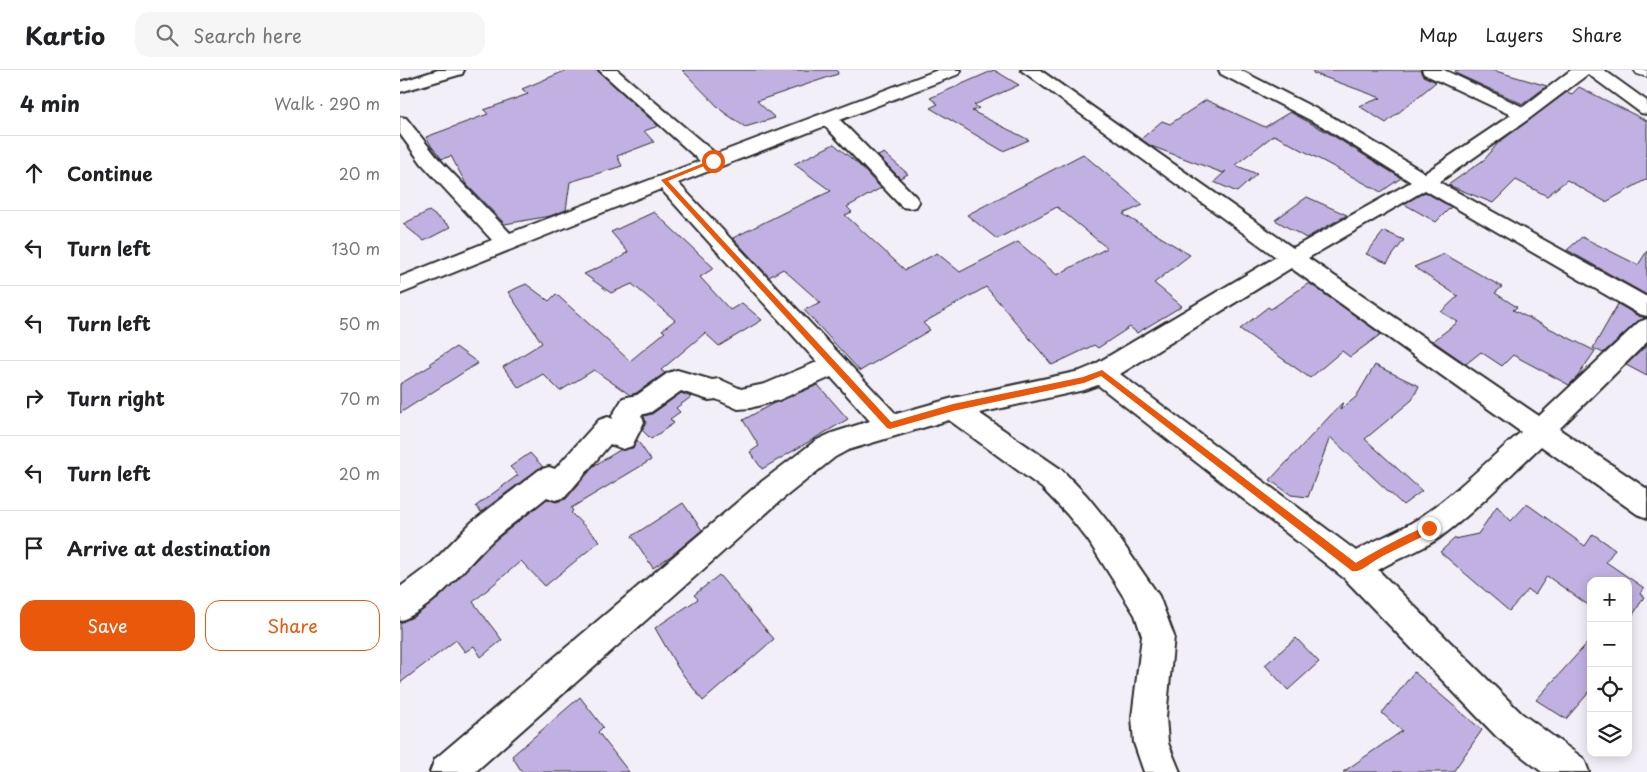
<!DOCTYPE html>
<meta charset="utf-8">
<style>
body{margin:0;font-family:"Playpen Sans",sans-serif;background:#f6f6f6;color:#202124}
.controls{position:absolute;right:15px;bottom:15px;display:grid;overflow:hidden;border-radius:10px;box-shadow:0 2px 12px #0003}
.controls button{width:45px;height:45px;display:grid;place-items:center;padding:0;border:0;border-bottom:1px solid #e0e0e0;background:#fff;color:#202124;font:25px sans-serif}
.stop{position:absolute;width:15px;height:15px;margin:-11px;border:4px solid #ea580c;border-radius:50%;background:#fff}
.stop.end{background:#ea580c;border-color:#fff;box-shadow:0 1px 5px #0008}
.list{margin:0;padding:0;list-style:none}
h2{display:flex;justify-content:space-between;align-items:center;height:65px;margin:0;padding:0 20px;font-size:21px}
h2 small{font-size:16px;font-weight:400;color:#757577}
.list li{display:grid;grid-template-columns:32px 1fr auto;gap:15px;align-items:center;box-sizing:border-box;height:75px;padding:0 20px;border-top:1px solid #e0e0e0}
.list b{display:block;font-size:19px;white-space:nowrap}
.list em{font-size:16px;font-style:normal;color:#757577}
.actions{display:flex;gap:10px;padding:15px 20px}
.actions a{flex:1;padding:11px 0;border:1px solid #ea580c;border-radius:15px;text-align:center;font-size:18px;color:#ea580c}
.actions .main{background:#ea580c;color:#fff}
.icon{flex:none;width:28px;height:28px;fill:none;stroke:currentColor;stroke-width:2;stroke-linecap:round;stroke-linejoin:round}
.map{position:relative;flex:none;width:1247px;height:702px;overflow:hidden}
header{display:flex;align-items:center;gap:30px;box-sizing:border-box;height:70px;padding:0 25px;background:#fff;border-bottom:1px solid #e0e0e0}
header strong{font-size:24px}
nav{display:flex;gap:28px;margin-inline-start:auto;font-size:18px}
.search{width:350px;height:45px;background:#f6f6f6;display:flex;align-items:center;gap:12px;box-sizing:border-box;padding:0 18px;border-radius:15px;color:#757577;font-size:19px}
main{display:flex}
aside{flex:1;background:#fff}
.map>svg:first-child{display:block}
</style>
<header>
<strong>Kartio</strong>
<div class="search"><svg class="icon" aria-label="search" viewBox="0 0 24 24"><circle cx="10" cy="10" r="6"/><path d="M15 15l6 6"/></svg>Search here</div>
<nav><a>Map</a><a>Layers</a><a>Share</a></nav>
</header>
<main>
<aside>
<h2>4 min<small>Walk · 290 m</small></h2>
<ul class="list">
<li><svg class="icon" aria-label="ahead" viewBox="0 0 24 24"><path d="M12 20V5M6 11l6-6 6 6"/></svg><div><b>Continue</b></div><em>20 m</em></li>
<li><svg class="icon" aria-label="left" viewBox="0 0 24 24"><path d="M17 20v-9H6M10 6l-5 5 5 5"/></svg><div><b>Turn left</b></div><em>130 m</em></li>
<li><svg class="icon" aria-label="left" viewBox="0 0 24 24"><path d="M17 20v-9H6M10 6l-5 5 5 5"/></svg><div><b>Turn left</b></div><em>50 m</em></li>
<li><svg class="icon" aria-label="right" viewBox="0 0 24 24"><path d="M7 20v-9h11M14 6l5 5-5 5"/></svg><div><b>Turn right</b></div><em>70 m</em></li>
<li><svg class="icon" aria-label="left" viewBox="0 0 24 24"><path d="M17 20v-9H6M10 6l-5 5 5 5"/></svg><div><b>Turn left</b></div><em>20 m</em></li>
<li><svg class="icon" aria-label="arrive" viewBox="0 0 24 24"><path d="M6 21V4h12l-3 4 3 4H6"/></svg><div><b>Arrive at destination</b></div></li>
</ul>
<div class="actions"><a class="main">Save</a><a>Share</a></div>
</aside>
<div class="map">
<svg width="1247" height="702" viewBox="0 0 1247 702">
<rect width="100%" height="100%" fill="#f3eff9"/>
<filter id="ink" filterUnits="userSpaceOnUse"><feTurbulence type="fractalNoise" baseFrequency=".02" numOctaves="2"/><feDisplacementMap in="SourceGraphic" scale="10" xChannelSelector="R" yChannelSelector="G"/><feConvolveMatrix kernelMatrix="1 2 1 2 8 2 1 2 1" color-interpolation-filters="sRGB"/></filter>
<g filter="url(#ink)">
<path fill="#c1b1e2" stroke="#2b2b2b" d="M167,0H197L258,56L244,61L254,72L217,86L222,96L170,112L166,140L150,146L105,154L66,114L51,86L42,89L32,77L26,67L88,44L84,40L128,24L122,19Z
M282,0H437L438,4L357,31L375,48L345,57L322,41Z
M594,0L619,15L574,35L579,38L572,41L629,70L603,81L530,38L538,34L530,28Z
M913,0H1020L1023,6L1036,12L986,53L959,36L981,28L913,3Z
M1056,0H1092L1147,16L1123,34L1055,3Z
M1179,17L1247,51V109L1206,132L1167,110L1147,126L1116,110L1093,133L1048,115L1085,89L1098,73L1167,22L1172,24Z
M806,30L865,57L890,42L927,62L1001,108L981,122L874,65L835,95L857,104L837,122L814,112L826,101L823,103L751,76L741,69L762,51L770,54Z
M434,74L458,94L481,118L447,137L452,142L445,145L505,200L537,183L560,202L618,172L657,205L707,178L657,137L597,169L567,145L683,84L743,135L723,144L790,185L754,213L782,236L737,263L730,257L698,278L694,275L652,295L586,217L523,253L530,260L460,301L404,240L421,233L383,199L369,207L333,168L385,142L431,121L394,94Z
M484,83L508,104L500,108L478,86Z
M1025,122L1051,137L1036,152L1004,134Z
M907,127L947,145L906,168L875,150Z
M29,141L51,157L24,171L3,154Z
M254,142L314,198L300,207L330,240L342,233L362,250L319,276L305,263L261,300L265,303L236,323L230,325L194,300L160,321L143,304L119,318L103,297L142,273L108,222L126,214L149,231L156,224L230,291L265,262L262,260L275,250L232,214L211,223L184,204L224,186L223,185L228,182L211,162Z
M984,161L1004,170L987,193L966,184Z
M1182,167L1238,195L1247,181V225L1167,180Z
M1044,184L1102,217L1095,223L1117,237L1113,240L1195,281L1178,306L1169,315L1113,285L1102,296L1081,282L1066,294L1033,271L1058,252L1041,242L1058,226L1014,197Z
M909,213L981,264L950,287L942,281L910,308L840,259L868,237L871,239Z
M1218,234L1238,246L1246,248L1238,251L1203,283L1193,278Z
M1247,275V306L1226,295Z
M56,277L78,293L0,343V314L32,295L30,293Z
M975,295L1019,316L1012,330L965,369L1022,421L1003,435L930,367L908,427L891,425L870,410L943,332L940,340L956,327Z
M418,315L448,349L362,399L350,382L359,376L343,350L374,333Z
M281,323L291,327L276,338L280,342L270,349L274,353L251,369L242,360L246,353L244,346L252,344Z
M237,370L251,390L171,438L173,441L171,443L200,471L145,516L121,491L73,532L102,570L81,587L74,576L65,582L56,570L0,613V553L15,546L40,527L93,472L147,429L156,432L166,429L195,395L220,380L233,378Z
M130,383L143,397L138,399L81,442L76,436L118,405L110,397Z
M283,433L302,460L272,485L253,498L232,466Z
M1127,434L1185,476L1193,464L1215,479L1206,492L1244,518L1240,524L1244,527L1228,553V511H1191V537L1147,506L1135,525L1128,520L1109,541L1040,482L1054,469L1078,464L1097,436L1111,451Z
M319,505L374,569L303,631L278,598L255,558L298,529L294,525Z
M896,568L919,592L888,620L865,595Z
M1191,569V620L1166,649L1136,630Z
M1014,602L1082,660L1053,702H943L1002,661L982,643Z
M180,627L203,657L198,662L229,702H122L112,686Z"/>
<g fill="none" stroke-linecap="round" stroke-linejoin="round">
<defs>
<path id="street" d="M38,0H64L62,4L0,22V12Z
M199,0H217L316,84L538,0H561L559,4L440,50L516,127L519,132L516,137L509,138L502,137L425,56L278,113L496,344L553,328L680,301L692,296L876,187L621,0H640L893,178L1011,112L922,56L821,4L819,0H840L934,48L1025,103L1111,45L1024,4L1022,0H1044L1123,37L1171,0H1204L1247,31V44L1241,43L1188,4L1130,48L1039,112L1247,227V246L1239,244L1025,120L908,188L1139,346L1239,252L1247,249V272L1159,359L1247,419V448L1237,444L1141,376C1109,406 1074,443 1039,468C1020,481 998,488 978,500L1121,643L1184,689L1189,702H1142L1097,667L944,508L698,315L684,320L579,343L662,400L687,426L708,452L759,526L774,566L766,647L768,673L780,702H744L734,673L732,647L742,566L735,545L688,470L667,444L642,418L549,350L448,380L435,387L380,431L75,702H30L35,689L360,413L415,371L432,363L470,351L431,307L379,330L350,338L338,339L316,329L309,330L281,321L251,342L241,345L244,352L232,376L223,379L210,374L165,427L155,430L147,427C129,442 109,455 92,471C63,498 39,535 0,551V517L32,493L72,452L139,400L149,397L155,399L199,350L208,347L213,349L212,346L223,328L237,325L268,303L277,300L312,310L319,309L341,319L365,314L417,292L261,119L0,224V207L92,170L22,94L0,64V47L6,48L36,86L110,163L300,91ZM891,198L1121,362C1088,390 1054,425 1018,449C998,462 976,469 956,481L720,304Z"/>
<path id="highway" d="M1234,0H1247V7L1237,4Z"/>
</defs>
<use href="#street" stroke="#2b2b2b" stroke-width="4"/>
<use href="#highway" stroke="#2b2b2b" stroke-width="3"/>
<use href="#street" fill="#fff" fill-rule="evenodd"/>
<use href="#highway" fill="#fff" fill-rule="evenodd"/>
</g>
</g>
<path fill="#ea580c" d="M311,90L316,91L268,111L491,352L553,334L683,307L702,300L956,493C966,486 1025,454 1032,455V461C1014,472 994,479 976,490C969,494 960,503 952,501L701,306L684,313L553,341L490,359L487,358L261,110Z"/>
</svg>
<div class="controls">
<button>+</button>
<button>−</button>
<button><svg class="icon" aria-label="locate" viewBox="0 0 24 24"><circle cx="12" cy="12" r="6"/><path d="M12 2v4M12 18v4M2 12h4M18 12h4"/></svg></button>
<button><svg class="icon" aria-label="layers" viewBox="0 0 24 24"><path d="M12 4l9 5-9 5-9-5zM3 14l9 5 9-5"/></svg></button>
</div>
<div class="stop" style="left:313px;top:91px"></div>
<div class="stop end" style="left:1029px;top:458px"></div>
</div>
</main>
